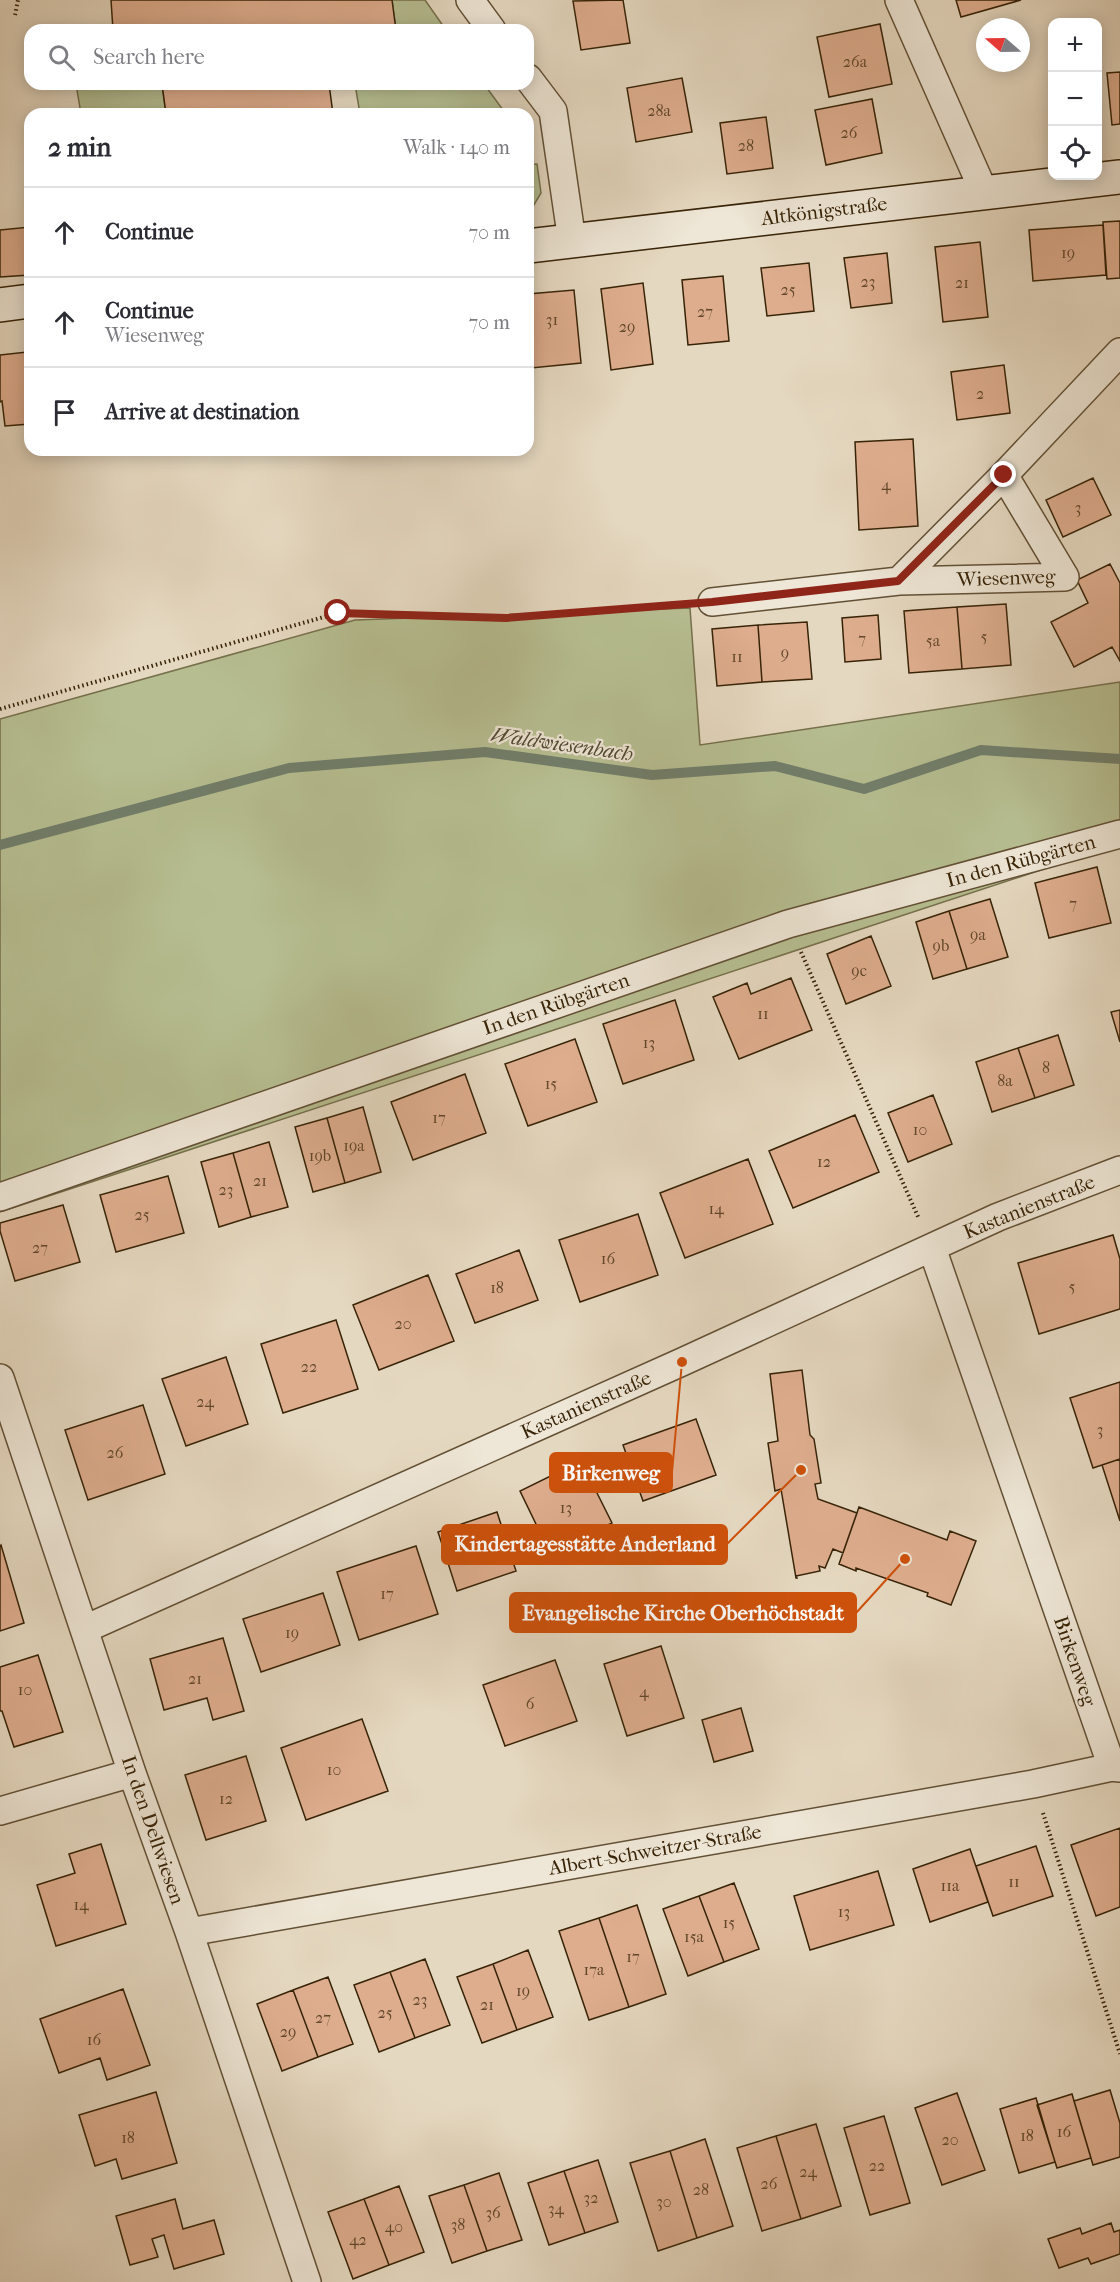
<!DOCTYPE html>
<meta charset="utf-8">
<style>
body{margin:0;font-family:"IM FELL French Canon",serif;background:#f7f7f7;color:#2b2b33}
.controls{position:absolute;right:18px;top:18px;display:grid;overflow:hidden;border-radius:12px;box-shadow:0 3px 15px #0003}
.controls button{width:54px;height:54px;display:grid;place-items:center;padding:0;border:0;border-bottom:2px solid #e1e1e2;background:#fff;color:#2b2b33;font:30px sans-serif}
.compass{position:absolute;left:976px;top:18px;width:54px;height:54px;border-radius:50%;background:#fff;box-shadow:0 3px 15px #0003;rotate:290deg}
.stop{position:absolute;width:18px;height:18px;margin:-14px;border:4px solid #8f2418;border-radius:50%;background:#fff}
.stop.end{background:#8f2418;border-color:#fff;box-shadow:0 2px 6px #0008}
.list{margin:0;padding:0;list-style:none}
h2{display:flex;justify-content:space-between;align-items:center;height:78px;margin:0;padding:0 24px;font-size:26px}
h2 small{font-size:20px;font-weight:400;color:#7c7c81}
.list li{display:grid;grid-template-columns:39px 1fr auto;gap:18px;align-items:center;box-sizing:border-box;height:90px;padding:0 24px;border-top:2px solid #e1e1e2}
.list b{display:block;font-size:22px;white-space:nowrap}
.list p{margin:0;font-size:20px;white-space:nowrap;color:#7c7c81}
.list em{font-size:20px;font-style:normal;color:#7c7c81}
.icon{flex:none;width:33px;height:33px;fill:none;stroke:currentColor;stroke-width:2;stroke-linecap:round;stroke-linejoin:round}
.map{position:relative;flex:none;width:1120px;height:2282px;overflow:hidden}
.search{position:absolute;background:#fff;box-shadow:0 3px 15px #0003;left:24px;top:24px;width:510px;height:66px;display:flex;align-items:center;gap:15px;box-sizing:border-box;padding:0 21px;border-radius:18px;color:#7c7c81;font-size:22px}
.panel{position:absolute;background:#fff;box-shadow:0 3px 15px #0003;left:24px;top:108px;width:510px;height:348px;border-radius:18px}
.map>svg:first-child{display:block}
</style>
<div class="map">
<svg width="1120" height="2282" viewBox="0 0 1120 2282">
<rect width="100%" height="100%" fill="#e5d8c0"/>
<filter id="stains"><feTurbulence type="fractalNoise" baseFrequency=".00333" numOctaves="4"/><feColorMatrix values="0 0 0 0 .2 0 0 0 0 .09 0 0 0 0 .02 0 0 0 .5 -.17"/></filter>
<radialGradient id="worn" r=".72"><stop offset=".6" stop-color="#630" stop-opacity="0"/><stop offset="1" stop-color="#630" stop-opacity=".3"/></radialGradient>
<path fill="#b6be91" stroke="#76704c" stroke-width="1.5" d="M392,0H425L446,30H396Z
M76,84H162L166,114H81Z
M355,84H484L506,114H360Z
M537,164L541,193L531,210L528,211V165Z
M690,608L700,745L1120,682V844L0,1212V719L355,620Z"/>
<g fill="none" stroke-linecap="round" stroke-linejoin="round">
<path stroke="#717e6a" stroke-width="10" d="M0,845L289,768L485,752L652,775L775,766L864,789L981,750L1120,759"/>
</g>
<path fill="#dead8e" stroke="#372307" stroke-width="1.5" d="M111,0H392L396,30H113Z
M623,0L630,43L581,50L573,1Z
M956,0H1021L961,17Z
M880,24L892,84L829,97L817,37Z
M1120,72V124L1112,125L1107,73Z
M682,78L692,132L636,142L627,88Z
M162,84H329L333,114H166Z
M872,99L882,153L826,165L815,110Z
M766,117L773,168L727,174L720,123Z
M1120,221V278L1107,279L1103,222Z
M1103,225L1106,275L1033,281L1029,230Z
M30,227V275L0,277V230Z
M980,242L988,317L943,322L935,247Z
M887,253L892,303L851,308L844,258Z
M809,263L814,311L767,316L761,268Z
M723,276L729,341L688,345L682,280Z
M643,283L653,364L611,370L601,289Z
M574,290L581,363L531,368L528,343V294Z
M27,352L30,377V424L5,426L2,401L0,402V355Z
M1004,365L1010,413L957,420L951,372Z
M913,439L918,526L859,530L855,442Z
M1093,478L1111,515L1063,537L1046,500Z
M1110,564L1120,583V661L1112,647L1074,667L1051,622L1088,603L1077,580Z
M1006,604L1011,665L962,669L957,607Z
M957,607L962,669L909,673L904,611Z
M878,615L881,659L845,662L842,618Z
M807,622L812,679L762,682L758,625Z
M758,625L762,682L717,686L712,629Z
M1097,867L1111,923L1049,938L1035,883Z
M990,899L1008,957L967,969L949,911Z
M949,911L967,969L933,979L916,922Z
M871,936L891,986L846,1004L827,954Z
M791,978L812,1030L739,1059L713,997L747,983L751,994Z
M675,1000L694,1060L623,1084L603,1024Z
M1120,1010V1042L1111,1012Z
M1058,1035L1074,1085L1035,1098L1018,1048Z
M575,1039L597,1102L528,1126L505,1064Z
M1018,1048L1035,1098L992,1112L976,1062Z
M465,1074L486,1133L413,1160L391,1102Z
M933,1095L952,1144L908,1162L888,1113Z
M363,1107L381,1172L345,1183L327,1118Z
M855,1115L879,1172L793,1208L769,1151Z
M327,1118L345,1183L313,1192L295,1127Z
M269,1142L288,1207L251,1217L233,1153Z
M233,1153L251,1217L219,1227L201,1162Z
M748,1159L773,1224L685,1258L660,1193Z
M168,1176L184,1233L116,1252L100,1195Z
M63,1205L80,1262L15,1281L0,1231V1223Z
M638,1214L658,1275L580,1302L559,1240Z
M1113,1235L1120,1259V1309L1039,1334L1018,1263Z
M519,1250L538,1300L475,1323L456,1274Z
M428,1275L454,1341L379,1370L353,1305Z
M336,1320L358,1389L283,1413L261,1344Z
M226,1357L248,1424L186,1446L162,1379Z
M802,1370L810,1435L814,1439L821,1483L815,1484L818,1499L857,1513L843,1553L833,1549L825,1568L819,1566L820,1571L796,1576L797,1578H796L781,1489L775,1491L768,1443L778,1441L770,1374Z
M1120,1382V1459L1093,1468L1070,1398Z
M143,1405L165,1474L88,1500L65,1430Z
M696,1419L716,1475L643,1501L623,1445Z
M1120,1459V1521L1102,1465Z
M581,1461L612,1523L550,1553L520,1491Z
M859,1507L947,1540L950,1531L976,1541L951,1605L927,1596L928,1593L856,1568V1571L839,1564Z
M497,1512L516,1571L457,1591L438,1532Z
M1,1545L24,1623L0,1631V1546Z
M416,1546L438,1614L359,1640L337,1572Z
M323,1593L340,1645L261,1672L243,1619Z
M223,1638L244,1711L213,1720L207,1698L164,1710L150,1659Z
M661,1646L684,1718L627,1736L604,1664Z
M38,1655L63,1732L14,1747L2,1711H0V1667Z
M555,1660L577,1721L505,1746L483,1685Z
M741,1708L753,1751L714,1762L702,1720Z
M362,1719L388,1791L306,1820L281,1748Z
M246,1756L266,1821L206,1840L185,1775Z
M1120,1828V1907L1096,1916L1071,1845Z
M101,1844L126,1924L56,1946L37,1885L75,1873L69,1854Z
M1036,1846L1053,1896L993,1916L976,1866Z
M970,1849L988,1902L930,1922L913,1869Z
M878,1871L894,1925L810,1950L794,1896Z
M734,1883L759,1949L724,1962L699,1896Z
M699,1896L724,1962L688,1976L663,1909Z
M637,1905L666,1994L629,2007L599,1918Z
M599,1918L629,2007L589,2020L559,1931Z
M528,1950L553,2017L517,2030L493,1964Z
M425,1959L450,2025L415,2038L390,1972Z
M493,1964L517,2030L482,2043L457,1977Z
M390,1972L415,2038L379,2052L354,1985Z
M328,1977L353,2044L318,2057L293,1990Z
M123,1989L150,2065L107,2080L100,2058L59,2073L40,2019Z
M293,1990L318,2057L282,2071L257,2004Z
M1110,2090L1120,2123V2157L1093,2165L1074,2101Z
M156,2092L177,2163L122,2179L116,2159L95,2166L79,2115Z
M957,2093L985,2170L942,2185L915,2108Z
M1072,2094L1091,2158L1057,2168L1037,2105Z
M1036,2098L1055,2162L1019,2173L1000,2109Z
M884,2116L910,2203L870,2215L844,2128Z
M816,2124L841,2206L801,2219L776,2136Z
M776,2136L801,2219L762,2231L737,2148Z
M705,2139L733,2226L697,2238L670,2151Z
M670,2151L697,2238L658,2251L630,2163Z
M598,2160L618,2222L585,2233L564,2171Z
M564,2171L585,2233L549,2245L528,2183Z
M499,2173L522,2240L487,2251L464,2185Z
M464,2185L487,2251L452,2263L429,2196Z
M399,2186L424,2252L389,2265L364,2199Z
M175,2199L183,2229L214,2220L224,2254L174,2269L164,2235L152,2239L158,2257L130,2265L116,2216Z
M364,2199L389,2265L353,2279L328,2212Z
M1111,2223L1114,2232L1120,2230V2254L1091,2264L1088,2258L1059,2268L1048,2239L1080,2228L1082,2234Z"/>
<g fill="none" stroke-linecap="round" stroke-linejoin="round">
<defs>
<path id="street" d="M470,0L492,30
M899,0L984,192
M528,78L553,111L572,241
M899,581L1065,577L1004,475
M712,602L899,581L1004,475L1120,352
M0,1197L788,924L1120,834
M932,1248L1112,1767
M0,1378L132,1773L189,1932L307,2282
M85,1629L682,1362L998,1217L1120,1170
M0,1811L132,1773
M189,1932L1033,1784L1112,1767L1120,1768"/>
<path id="secondary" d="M528,246L1120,177
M0,305L30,301"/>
</defs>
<use href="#street" stroke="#625035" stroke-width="30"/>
<use href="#secondary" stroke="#372307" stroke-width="36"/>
<path stroke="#372307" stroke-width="4" stroke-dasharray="1.5 3" stroke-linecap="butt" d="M15,15L18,0
M0,709L338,613L506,618L681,603
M801,952L919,1219
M1043,1813L1120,2054"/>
<use href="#street" stroke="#eee6d6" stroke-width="27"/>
<use href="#secondary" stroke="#eee6d6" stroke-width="33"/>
</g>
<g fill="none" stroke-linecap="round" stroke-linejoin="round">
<path stroke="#8f2418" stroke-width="8" d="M338,613L506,618L712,602L898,581L1004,475"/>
</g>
<g text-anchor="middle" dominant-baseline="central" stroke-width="4.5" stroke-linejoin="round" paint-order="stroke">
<g font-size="16" fill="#614629">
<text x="855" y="61">26a</text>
<text x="659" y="110">28a</text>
<text x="849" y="132">26</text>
<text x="746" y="145">28</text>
<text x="1068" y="252">19</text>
<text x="868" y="281">23</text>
<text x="962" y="282">21</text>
<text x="788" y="289">25</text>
<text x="705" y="311">27</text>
<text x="552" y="319">31</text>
<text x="627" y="326">29</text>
<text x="980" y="393">2</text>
<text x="886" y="484">4</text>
<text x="1078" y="507">3</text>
<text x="984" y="636">5</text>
<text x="862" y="638">7</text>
<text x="933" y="640">5a</text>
<text x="785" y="652">9</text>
<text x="737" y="656">11</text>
<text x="1073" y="903">7</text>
<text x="978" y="934">9a</text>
<text x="941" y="945">9b</text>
<text x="859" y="970">9c</text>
<text x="763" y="1013">11</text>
<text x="649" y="1042">13</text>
<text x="1046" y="1067">8</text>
<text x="1005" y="1080">8a</text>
<text x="551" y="1083">15</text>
<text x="439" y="1117">17</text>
<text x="920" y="1129">10</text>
<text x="354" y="1145">19a</text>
<text x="320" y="1155">19b</text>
<text x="824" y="1161">12</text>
<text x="260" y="1180">21</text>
<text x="226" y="1189">23</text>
<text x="716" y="1208">14</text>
<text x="142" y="1214">25</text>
<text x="40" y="1247">27</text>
<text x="608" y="1258">16</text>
<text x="1072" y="1286">5</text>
<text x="497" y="1287">18</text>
<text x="403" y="1323">20</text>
<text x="309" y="1366">22</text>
<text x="205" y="1401">24</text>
<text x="1100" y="1429">3</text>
<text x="115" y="1452">26</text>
<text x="566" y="1507">13</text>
<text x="387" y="1593">17</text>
<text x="292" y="1632">19</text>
<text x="195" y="1678">21</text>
<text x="25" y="1689">10</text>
<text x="644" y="1691">4</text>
<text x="530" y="1703">6</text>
<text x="334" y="1769">10</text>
<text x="226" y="1798">12</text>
<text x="1014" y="1881">11</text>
<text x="950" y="1885">11a</text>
<text x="81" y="1904">14</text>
<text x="844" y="1911">13</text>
<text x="729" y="1922">15</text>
<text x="694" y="1936">15a</text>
<text x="633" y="1956">17</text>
<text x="594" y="1969">17a</text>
<text x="523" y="1990">19</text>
<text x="420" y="1999">23</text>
<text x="487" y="2004">21</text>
<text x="385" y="2012">25</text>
<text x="323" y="2017">27</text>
<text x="288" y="2031">29</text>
<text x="94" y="2039">16</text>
<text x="1064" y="2131">16</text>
<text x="1027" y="2135">18</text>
<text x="128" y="2137">18</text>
<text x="950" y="2139">20</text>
<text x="877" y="2165">22</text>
<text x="808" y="2171">24</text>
<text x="769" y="2183">26</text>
<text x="701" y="2189">28</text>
<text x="591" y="2197">32</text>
<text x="664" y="2201">30</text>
<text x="556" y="2208">34</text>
<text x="493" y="2212">36</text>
<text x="458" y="2224">38</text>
<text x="394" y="2226">40</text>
<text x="358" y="2239">42</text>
</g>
<g font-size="20" fill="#372307" stroke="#eee6d6">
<text transform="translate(824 211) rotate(-7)">Altkönigstraße</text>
<text transform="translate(1006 578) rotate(-2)">Wiesenweg</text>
<text transform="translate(1021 861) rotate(-15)">In den Rübgärten</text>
<text transform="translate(556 1004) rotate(-19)">In den Rübgärten</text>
<text transform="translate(1029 1207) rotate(-22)">Kastanienstraße</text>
<text transform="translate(586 1405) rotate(-24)">Kastanienstraße</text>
<text transform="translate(1075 1661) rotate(71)">Birkenweg</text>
<text transform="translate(153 1830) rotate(71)">In den Dellwiesen</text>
<text transform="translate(655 1850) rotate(-10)">Albert-Schweitzer-Straße</text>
</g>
<g font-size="21" font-style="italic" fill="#4f4930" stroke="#eee6d6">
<text transform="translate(562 744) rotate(8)">Waldwiesenbach</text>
</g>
</g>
<path fill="none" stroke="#cd510b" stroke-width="2" d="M682 1362L672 1472M801 1470L727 1544M905 1559L856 1613"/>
<g fill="#cd510b" stroke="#eee6d6" stroke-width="2">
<circle cx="682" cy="1362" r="6"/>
<circle cx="801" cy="1470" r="6"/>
<circle cx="905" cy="1559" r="6"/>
</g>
<g fill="#cd510b" stroke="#cd510b" stroke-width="2">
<rect x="550" y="1453" width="122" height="39" rx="6"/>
<rect x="442" y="1525" width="285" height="39" rx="6"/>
<rect x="510" y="1593" width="346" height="39" rx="6"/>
</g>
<g font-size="21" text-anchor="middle" font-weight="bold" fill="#fff">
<text x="611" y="1480">Birkenweg</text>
<text x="585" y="1551">Kindertagesstätte Anderland</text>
<text x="683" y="1620">Evangelische Kirche Oberhöchstadt</text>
</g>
<rect width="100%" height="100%" filter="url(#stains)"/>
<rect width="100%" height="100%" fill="url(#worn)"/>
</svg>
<div class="controls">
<button>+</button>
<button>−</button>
<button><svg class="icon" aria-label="locate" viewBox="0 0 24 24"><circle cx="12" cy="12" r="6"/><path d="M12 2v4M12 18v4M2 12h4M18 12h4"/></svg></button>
</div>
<svg class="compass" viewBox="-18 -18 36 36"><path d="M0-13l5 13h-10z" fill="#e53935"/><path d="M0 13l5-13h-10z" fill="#7c7c81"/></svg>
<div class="stop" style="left:338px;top:613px"></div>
<div class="stop end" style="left:1004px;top:475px"></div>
<div class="search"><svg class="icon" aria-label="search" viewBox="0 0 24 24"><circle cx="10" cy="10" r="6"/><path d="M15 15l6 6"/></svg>Search here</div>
<section class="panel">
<h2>2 min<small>Walk · 140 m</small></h2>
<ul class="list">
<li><svg class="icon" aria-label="ahead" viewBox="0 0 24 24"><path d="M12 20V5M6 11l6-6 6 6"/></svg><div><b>Continue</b></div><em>70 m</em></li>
<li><svg class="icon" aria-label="ahead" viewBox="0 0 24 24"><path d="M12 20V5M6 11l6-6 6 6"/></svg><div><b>Continue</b><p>Wiesenweg</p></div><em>70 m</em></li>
<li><svg class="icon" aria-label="arrive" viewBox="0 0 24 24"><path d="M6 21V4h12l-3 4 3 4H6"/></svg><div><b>Arrive at destination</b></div></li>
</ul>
</section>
</div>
